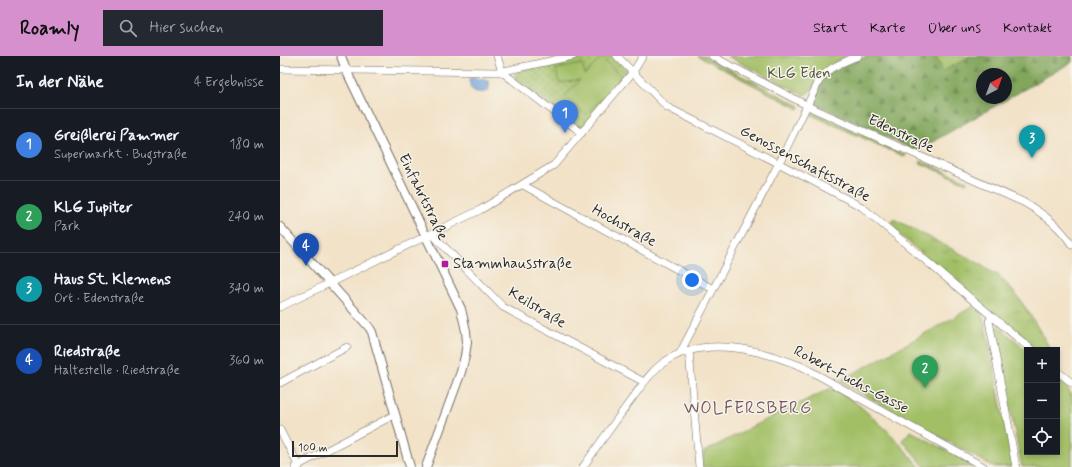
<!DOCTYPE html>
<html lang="de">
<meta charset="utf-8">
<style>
body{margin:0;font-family:Mynerve,sans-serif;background:#242831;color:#f1f3f6}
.controls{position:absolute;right:12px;bottom:12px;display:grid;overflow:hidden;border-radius:0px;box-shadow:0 2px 6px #0003}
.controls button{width:36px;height:36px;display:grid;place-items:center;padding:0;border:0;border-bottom:1px solid #363941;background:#171b24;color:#f1f3f6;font:20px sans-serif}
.compass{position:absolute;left:696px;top:12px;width:36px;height:36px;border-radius:50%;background:#171b24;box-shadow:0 2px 6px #0003;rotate:41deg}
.scale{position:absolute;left:12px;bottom:10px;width:106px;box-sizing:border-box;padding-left:4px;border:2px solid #2b2b2b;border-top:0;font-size:11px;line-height:14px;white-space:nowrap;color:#2b2b2b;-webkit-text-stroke:3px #f7f3e8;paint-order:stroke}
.you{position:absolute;left:412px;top:224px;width:14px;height:14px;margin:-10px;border:3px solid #fff;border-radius:50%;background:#1a73e8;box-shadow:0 0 0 6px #1a73e833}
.badge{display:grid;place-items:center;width:26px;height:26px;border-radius:50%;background:#d690ce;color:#fff;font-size:13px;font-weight:700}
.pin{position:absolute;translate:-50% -33px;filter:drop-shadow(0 1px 2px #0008)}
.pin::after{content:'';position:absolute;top:21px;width:14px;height:12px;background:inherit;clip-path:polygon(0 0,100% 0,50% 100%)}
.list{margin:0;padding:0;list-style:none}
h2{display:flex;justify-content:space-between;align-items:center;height:52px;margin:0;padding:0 16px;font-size:17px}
h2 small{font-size:13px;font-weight:400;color:#9ea1a6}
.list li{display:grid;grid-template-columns:26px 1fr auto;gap:12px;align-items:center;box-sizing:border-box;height:72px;padding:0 16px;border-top:1px solid #363941}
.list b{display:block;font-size:15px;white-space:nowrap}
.list p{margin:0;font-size:13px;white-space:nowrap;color:#9ea1a6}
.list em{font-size:13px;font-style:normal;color:#9ea1a6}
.icon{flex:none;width:22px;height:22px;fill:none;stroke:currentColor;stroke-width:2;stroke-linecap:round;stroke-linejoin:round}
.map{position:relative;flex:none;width:792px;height:411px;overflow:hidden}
header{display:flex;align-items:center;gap:24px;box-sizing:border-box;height:56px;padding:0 20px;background:#d690ce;color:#111}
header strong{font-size:19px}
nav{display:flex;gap:22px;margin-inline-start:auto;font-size:14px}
.search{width:280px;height:36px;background:#242831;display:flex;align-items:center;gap:10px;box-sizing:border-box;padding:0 14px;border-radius:0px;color:#9ea1a6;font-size:15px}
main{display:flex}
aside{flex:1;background:#171b24}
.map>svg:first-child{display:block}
</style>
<header>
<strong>Roamly</strong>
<div class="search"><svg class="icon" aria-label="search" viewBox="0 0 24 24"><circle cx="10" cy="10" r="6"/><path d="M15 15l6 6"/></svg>Hier suchen</div>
<nav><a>Start</a><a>Karte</a><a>Über uns</a><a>Kontakt</a></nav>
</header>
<main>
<aside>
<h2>In der Nähe<small>4 Ergebnisse</small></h2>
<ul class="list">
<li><span class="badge" style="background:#3f7fe0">1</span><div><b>Greißlerei Pammer</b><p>Supermarkt · Bugstraße</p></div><em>180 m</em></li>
<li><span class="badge" style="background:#2e9e5b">2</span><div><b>KLG Jupiter</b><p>Park</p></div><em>240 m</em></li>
<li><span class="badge" style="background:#0f9aa8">3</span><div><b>Haus St. Klemens</b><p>Ort · Edenstraße</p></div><em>340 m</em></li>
<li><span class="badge" style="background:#1a4fb4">4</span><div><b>Riedstraße</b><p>Haltestelle · Riedstraße</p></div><em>360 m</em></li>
</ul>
</aside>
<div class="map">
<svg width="792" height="411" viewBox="0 0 792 411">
<defs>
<pattern id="grass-tufts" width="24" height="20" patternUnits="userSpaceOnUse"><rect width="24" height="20" fill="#a2bf66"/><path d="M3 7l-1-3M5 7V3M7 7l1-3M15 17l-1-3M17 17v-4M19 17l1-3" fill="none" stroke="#849b54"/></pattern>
<pattern id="forest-firs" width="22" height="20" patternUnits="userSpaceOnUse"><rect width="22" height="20" fill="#81a65b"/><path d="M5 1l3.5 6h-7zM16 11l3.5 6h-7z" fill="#6a874b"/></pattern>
<pattern id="park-dots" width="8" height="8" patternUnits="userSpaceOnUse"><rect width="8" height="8" fill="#a2bf66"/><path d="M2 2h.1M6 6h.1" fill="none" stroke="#849b54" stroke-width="1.8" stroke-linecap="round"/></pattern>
</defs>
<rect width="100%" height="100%" fill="#f7f3e8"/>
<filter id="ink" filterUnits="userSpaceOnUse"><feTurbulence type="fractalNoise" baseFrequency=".025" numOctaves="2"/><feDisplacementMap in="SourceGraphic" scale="8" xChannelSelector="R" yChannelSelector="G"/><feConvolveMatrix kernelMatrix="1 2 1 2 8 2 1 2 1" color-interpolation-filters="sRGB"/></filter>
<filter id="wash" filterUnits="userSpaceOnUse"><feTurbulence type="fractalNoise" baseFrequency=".012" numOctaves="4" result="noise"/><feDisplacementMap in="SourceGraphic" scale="16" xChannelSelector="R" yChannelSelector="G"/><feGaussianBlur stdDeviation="0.9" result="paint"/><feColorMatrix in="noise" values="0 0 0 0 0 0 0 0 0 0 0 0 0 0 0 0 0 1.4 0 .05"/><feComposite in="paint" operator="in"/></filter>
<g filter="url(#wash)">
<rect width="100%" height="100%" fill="#f2e2c8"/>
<path fill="url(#grass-tufts)" stroke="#667548" d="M418,0H424L520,50L519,53Z
M531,55L626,99L625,101L534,60L528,58Z
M641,105L687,125L686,127L640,107Z
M614,163L695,205L713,217L714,216C741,239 753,264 771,294H756L609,170Z"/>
<path fill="url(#forest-firs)" stroke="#566843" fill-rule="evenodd" d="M587,0H655L663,15L691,0H792V6L640,93L638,96L534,47L533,45L544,22L552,14ZM702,18H726V42H702Z"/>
<path fill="url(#park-dots)" stroke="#667548" d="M306,0H333L347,13V19L302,72H299L235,22V18L239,14Z"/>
<path fill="#a2bf66" stroke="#667548" d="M447,0H565L566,2C557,5 550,8 543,14C537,21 533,37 524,39Z
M655,0H691L663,15Z
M321,1L342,21L306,59L285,40L300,24L279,27L276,13L302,8L305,19Z
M694,250L701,257L705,268L733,411H714L560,325Z
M718,270L747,294V396H777V320C784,326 788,332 792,341V411H742L714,272Z
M549,333L557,334L581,351L609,376L640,411H422L421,404L424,399V396L475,369Z
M631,375L696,411H645L622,384Z"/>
<path fill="#71a5dd" stroke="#4e6884" d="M190,22L203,23L209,26V32L208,35C203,37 194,37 191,32C190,30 190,27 189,25Z"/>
</g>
<g filter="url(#ink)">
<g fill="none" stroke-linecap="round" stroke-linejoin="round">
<defs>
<path id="minor" d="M217,0L222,16L302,77
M337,0L387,51L498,107L582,151L752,294
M432,0L534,53L743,146C763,157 780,170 792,189
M0,13L219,16L293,0
M243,129L433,233
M152,178L223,251L364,326
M0,251L200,154L274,109L353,16L363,0
M712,261L709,265L710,270L736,411
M409,295L419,411
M400,297L502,101L539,25C548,11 564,6 578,0
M777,315L792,327
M0,327L67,291
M0,374L19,411
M15,411L114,359
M303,411C319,388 335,366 351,344C361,331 370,316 383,307C423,278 482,294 523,311L704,411"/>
<path id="tertiary" d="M61,0L66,14L181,253L186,275L187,286L185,300L181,316L146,411
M0,171L89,271L92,276L130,411"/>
</defs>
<use href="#minor" stroke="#716b62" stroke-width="8"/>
<use href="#tertiary" stroke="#716b62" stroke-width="10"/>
<use href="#minor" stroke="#fff" stroke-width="7"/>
<use href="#tertiary" stroke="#fff" stroke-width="8"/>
</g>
</g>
<rect fill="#b5179e" stroke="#f7f3e8" stroke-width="1.5" x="161" y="204" width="8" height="8" rx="2"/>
<g text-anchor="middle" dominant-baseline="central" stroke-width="3" stroke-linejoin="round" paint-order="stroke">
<g font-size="15" fill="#4f573d" stroke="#f7f3e8">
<text x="519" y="18">KLG Eden</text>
</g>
<g font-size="15" fill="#2b2b2b" stroke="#f7f3e8">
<text transform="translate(621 78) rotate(25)">Edenstraße</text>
<text transform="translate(525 108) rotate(28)">Genossenschaftsstraße</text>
<text transform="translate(143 141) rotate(64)">Einfahrtstraße</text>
<text transform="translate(344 170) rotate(29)">Hochstraße</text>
<text transform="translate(257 252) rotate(31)">Keilstraße</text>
<text transform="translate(571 324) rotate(28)">Robert-Fuchs-Gasse</text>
</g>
<g font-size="15" fill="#2b2b2b" stroke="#f7f3e8" text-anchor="start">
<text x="173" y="208">Stammhausstraße</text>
</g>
<g font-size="17" letter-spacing="1" fill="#715761" stroke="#f7f3e8">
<text x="468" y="352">WOLFERSBERG</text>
</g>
</g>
</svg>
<div class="controls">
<button>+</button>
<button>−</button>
<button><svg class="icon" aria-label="locate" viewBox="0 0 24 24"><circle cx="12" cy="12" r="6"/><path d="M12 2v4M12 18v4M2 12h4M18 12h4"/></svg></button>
</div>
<svg class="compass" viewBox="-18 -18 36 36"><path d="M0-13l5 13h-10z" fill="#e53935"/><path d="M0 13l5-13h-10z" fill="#9ea1a6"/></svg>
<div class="scale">100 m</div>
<div class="you"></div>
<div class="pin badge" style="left:285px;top:77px;background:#3f7fe0">1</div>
<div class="pin badge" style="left:645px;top:332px;background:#2e9e5b">2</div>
<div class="pin badge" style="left:752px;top:102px;background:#0f9aa8">3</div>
<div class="pin badge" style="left:26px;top:210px;background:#1a4fb4">4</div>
</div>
</main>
